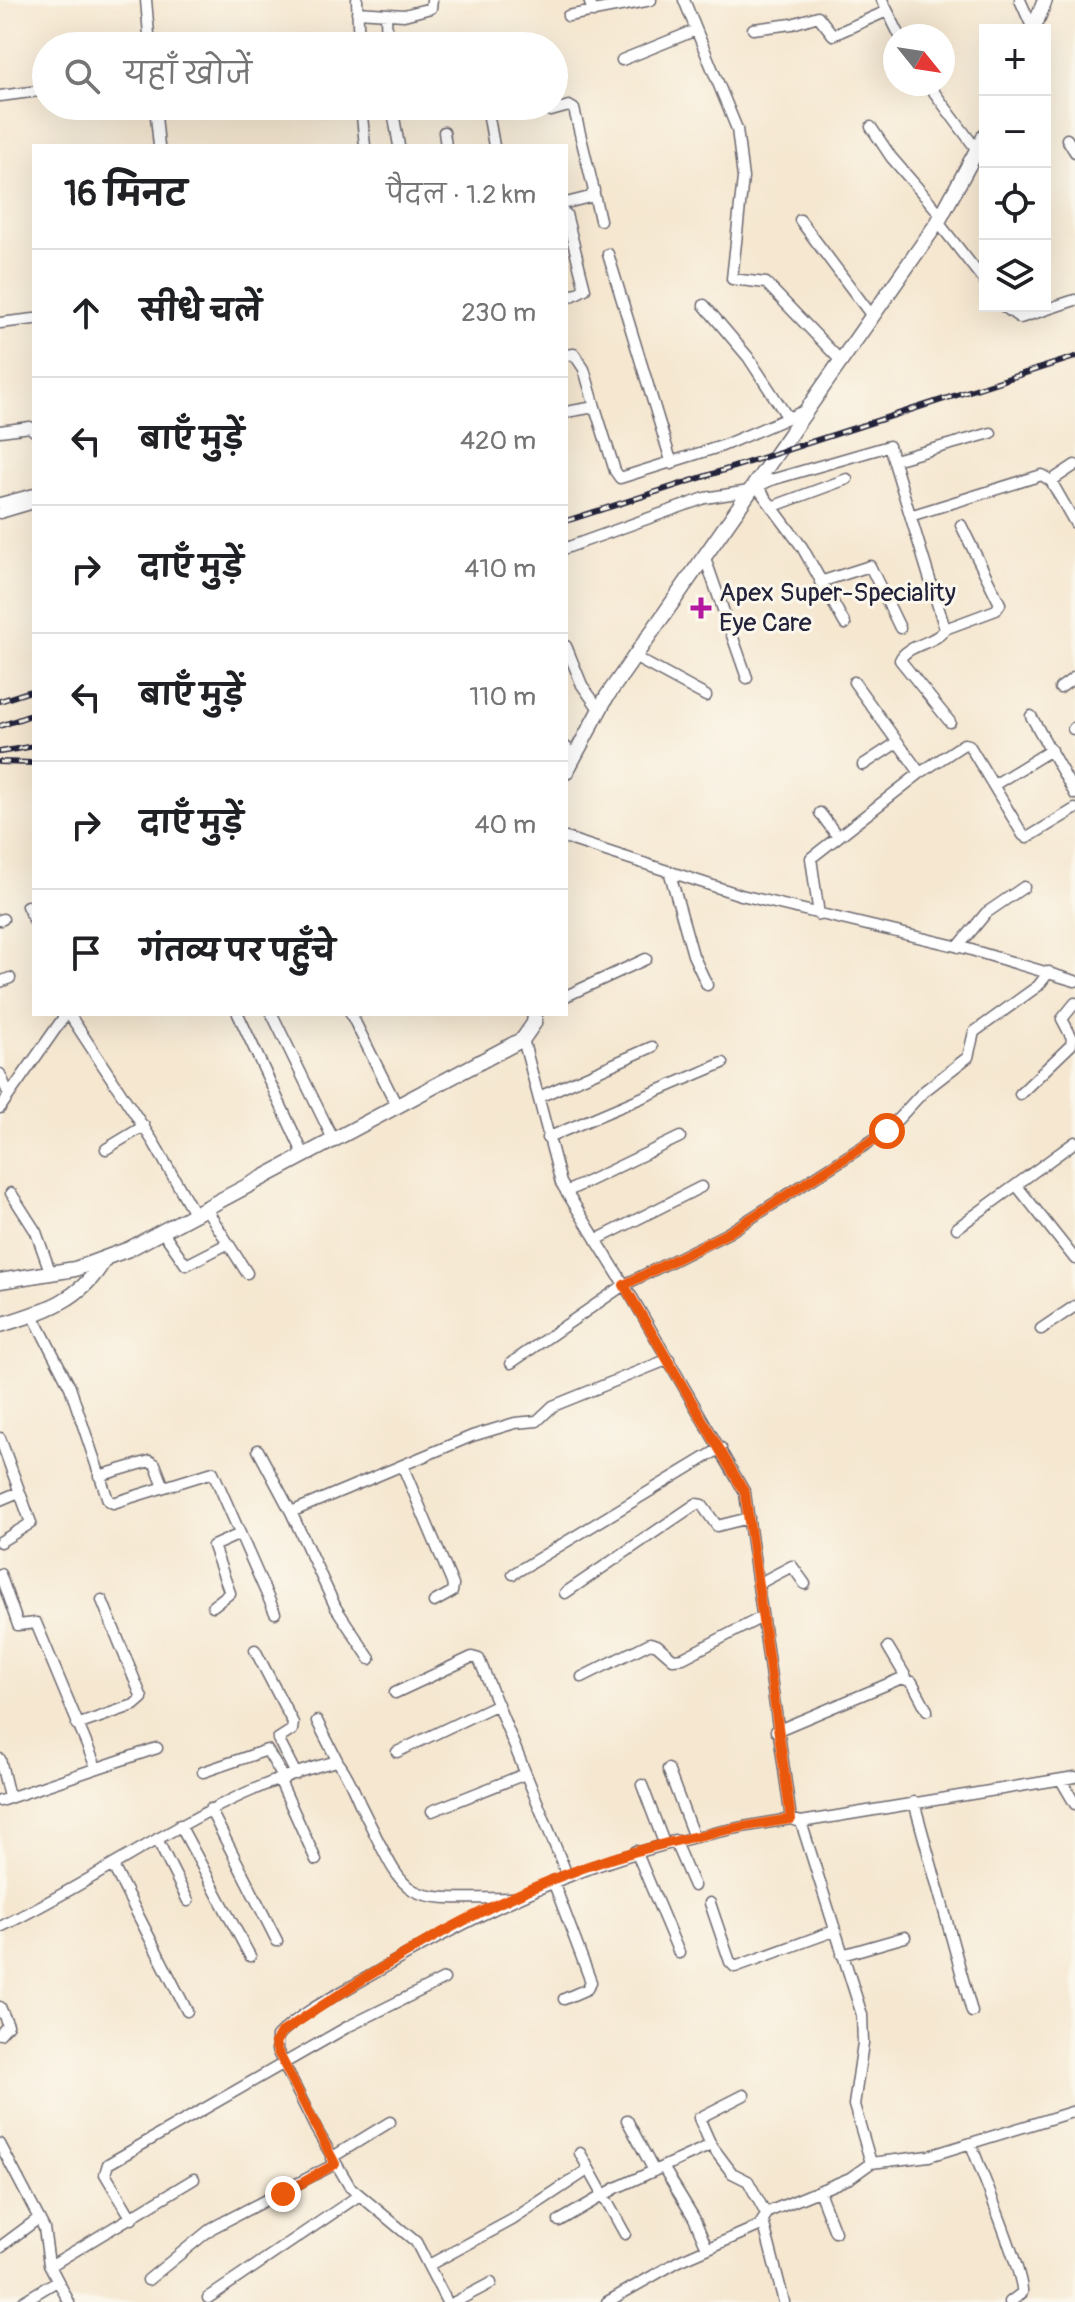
<!DOCTYPE html>
<html lang="hi">
<meta charset="utf-8">
<style>
body{margin:0;font-family:Pangolin,"Playpen Sans Deva",sans-serif;background:#f2f2f2;color:#202124}
.controls{position:absolute;right:24px;top:24px;display:grid;overflow:hidden;border-radius:0px;box-shadow:0 8px 32px #0002}
.controls button{width:72px;height:72px;display:grid;place-items:center;padding:0;border:0;border-bottom:2px solid #e0e0e0;background:#fff;color:#202124;font:40px sans-serif}
.compass{position:absolute;left:883px;top:24px;width:72px;height:72px;border-radius:50%;background:#fff;box-shadow:0 8px 32px #0002;rotate:120deg}
.stop{position:absolute;width:24px;height:24px;margin:-18px;border:6px solid #ea580c;border-radius:50%;background:#fff}
.stop.end{background:#ea580c;border-color:#fff;box-shadow:0 2px 8px #0008}
.list{margin:0;padding:0;list-style:none}
h2{display:flex;justify-content:space-between;align-items:center;height:104px;margin:0;padding:0 32px;font-size:34px}
h2 small{font-size:26px;font-weight:400;color:#757577}
.list li{display:grid;grid-template-columns:52px 1fr auto;gap:24px;align-items:center;box-sizing:border-box;height:128px;padding:0 32px;border-top:2px solid #e0e0e0}
.list b{display:block;font-size:30px;white-space:nowrap}
.list em{font-size:26px;font-style:normal;color:#757577}
.icon{flex:none;width:44px;height:44px;fill:none;stroke:currentColor;stroke-width:2;stroke-linecap:round;stroke-linejoin:round}
.map{position:relative;flex:none;width:1075px;height:2302px;overflow:hidden}
.search{position:absolute;background:#fff;box-shadow:0 8px 32px #0002;left:32px;top:32px;width:536px;height:88px;display:flex;align-items:center;gap:20px;box-sizing:border-box;padding:0 28px;border-radius:44px;color:#757577;font-size:30px}
.panel{position:absolute;background:#fff;box-shadow:0 8px 32px #0002;left:32px;top:144px;width:536px;height:872px;border-radius:0px}
.map>svg:first-child{display:block}
</style>
<div class="map">
<svg width="1075" height="2302" viewBox="0 0 1075 2302">
<rect width="100%" height="100%" fill="#fbf7ec"/>
<filter id="ink" filterUnits="userSpaceOnUse"><feTurbulence type="fractalNoise" baseFrequency=".0125" numOctaves="2"/><feDisplacementMap in="SourceGraphic" scale="16" xChannelSelector="R" yChannelSelector="G"/><feConvolveMatrix kernelMatrix="1 2 1 2 8 2 1 2 1" color-interpolation-filters="sRGB"/></filter>
<filter id="wash" filterUnits="userSpaceOnUse"><feTurbulence type="fractalNoise" baseFrequency=".006" numOctaves="4" result="noise"/><feDisplacementMap in="SourceGraphic" scale="32" xChannelSelector="R" yChannelSelector="G"/><feGaussianBlur stdDeviation="1.8" result="paint"/><feColorMatrix in="noise" values="0 0 0 0 0 0 0 0 0 0 0 0 0 0 0 0 0 1.4 0 .05"/><feComposite in="paint" operator="in"/></filter>
<g filter="url(#wash)">
<rect width="100%" height="100%" fill="#f5e7d0"/>
</g>
<g filter="url(#ink)">
<g fill="none" stroke-linecap="round" stroke-linejoin="round">
<defs>
<path id="street" d="M146,0L150,46
M357,0L359,46
M589,0L593,12
M684,0L737,129L743,178L732,279L766,283L840,360
M882,0L900,36
M1020,0L1033,29
M357,12L404,15L431,8L432,0
M386,15L387,46
M568,16L651,0
M753,29L792,24L818,16L833,35L887,11
M622,60L696,30
M928,84L977,150
M0,96L46,90
M155,106L159,146
M361,106L365,146
M392,106L399,146
M551,111L569,106L574,109L594,191L590,197L566,203
M488,112L494,146
M871,127L891,157L942,216
M444,132L446,146
M1067,139L1075,152
M594,194L600,220
M566,214L585,289L566,299
M800,220L872,316
M938,222L985,282
M608,254L672,464
M704,305L748,357L788,418
M1003,306L1020,318L1075,300
M0,323L34,319
M566,355L574,354L584,369L595,407
M566,412L595,407L615,471L620,478L722,446L804,411
M0,431L30,427L34,431
M894,460L991,433
M1051,481L1075,465
M758,488L802,547L845,624
M0,503L34,494
M774,506L847,479
M0,513L34,503
M913,515L1042,475L1051,481L1075,523
M566,548L705,498L749,491L771,480L889,446L945,629C936,644 907,644 900,660L950,722
M705,558L747,678
M820,582L870,566L900,628
M945,629L996,610L1000,604L961,525
M566,646L582,685L599,709
M636,658L706,696
M854,682L920,773
M1060,688L1075,677
M1031,716L1075,794
M1073,729L1075,727
M566,747L574,757
M863,765L898,742
M994,785L1051,750
M820,813L838,837
M566,838L741,895L968,949L1075,981
M670,874L693,955L707,985
M27,906L34,921
M819,915L811,858L920,773L964,744L969,745L1023,835L1027,838L1075,809
M0,920L3,919
M958,947L986,913L1024,887
M0,982L10,978
M566,996L646,959
M69,1014L154,1143L194,1213
M238,1014L304,1155
M272,1014L333,1139
M351,1014L397,1106
M523,1039L561,1183L633,1299L745,1493L791,1819L801,1822L1075,1777
M0,1074L9,1095
M1020,1094L1071,1045L1072,1038L1062,1019L1075,1003
M539,1097L652,1047
M0,1108L66,1014
M547,1138L723,1063
M106,1149L144,1126
M1017,1186L1075,1259
M566,1192L680,1137
M11,1193L36,1232L51,1274
M205,1207L247,1273
M957,1228L1075,1142
M163,1232L186,1265L227,1244
M596,1240L701,1187
M33,1315L70,1387L108,1500L113,1503L213,1472L275,1613
M1041,1329L1075,1306
M511,1363L624,1285L728,1233L887,1131L923,1092L968,1057L974,1032L1038,986L1049,972
M0,1438L31,1523L0,1542
M258,1450L291,1512
M403,1467L453,1585L452,1592L434,1602
M99,1476L150,1461L155,1464L164,1487
M0,1500L19,1492
M0,1574L18,1625L36,1623L96,1767
M513,1574L721,1448
M758,1584L792,1566L805,1584
M565,1593L696,1504L702,1505L717,1526L749,1518
M213,1606L230,1593L213,1546L240,1534
M888,1647L906,1677
M255,1650L293,1723L292,1730L278,1739L296,1774
M370,1659L336,1608L291,1512L472,1436L515,1423L537,1421L553,1406L669,1359
M582,1677L650,1643L657,1645L673,1659L683,1658L762,1617
M395,1693L472,1657L479,1659L567,1875
M317,1721L338,1762
M77,1725L134,1705L142,1698L102,1600
M776,1731L902,1678L912,1682L927,1710
M397,1752L498,1704
M0,1759L9,1797
M668,1769L693,1835
M203,1772L267,1750L284,1779
M1061,1780L1075,1804
M280,1781L316,1860
M642,1785L664,1843
M0,1801L157,1748
M914,1802L972,2012
M210,1809L277,1941
M432,1811L525,1774
M180,1825L250,1956
M157,1839L188,1901
M674,1840L694,1886
M636,1851L679,1953
M113,1866L187,2011
M553,1881L591,1982L587,1989L564,1999
M710,1903L730,1962L735,1967L834,1931
M0,1927C113,1873 213,1791 337,1761C347,1772 354,1791 360,1804C411,1905 396,1899 512,1898
M842,1955L905,1937
M0,2007L8,2025L0,2034
M627,2120L654,2171
M0,2144L44,2228L49,2264L69,2302
M971,2144C980,2169 1025,2277 1022,2293L1010,2302
M711,2145L699,2118L744,2095
M580,2153L625,2234
M331,2158L390,2122
M871,2163L929,2156L1075,2111
M663,2167L694,2218L707,2248
M819,2191L835,2232
M132,2219L105,2174L108,2164L349,2026L444,1979
M559,2221L616,2188L711,2145L732,2173L748,2181L766,2214
M763,2221L784,2302
M0,2247L39,2218
M429,2265L512,2220L589,2169
M50,2266L194,2179
M148,2280L212,2228L335,2164
M208,2298L358,2196
M22,2302L57,2281
M447,2302L416,2242L350,2187L316,2129L277,2050V2037C301,2011 343,1992 373,1974C515,1891 627,1843 791,1819
M455,2302L491,2283
M607,2302L679,2261L759,2226L768,2212L850,2178L871,2163L854,2105L863,2043L862,2015L801,1822"/>
<path id="secondary" d="M1033,30L1045,0
M566,772L607,696L938,222L985,135
M0,1281L75,1269L129,1249L523,1039L534,1023L535,1014
M0,1325C42,1312 81,1301 104,1260"/>
</defs>
<use href="#street" stroke="#6c676f" stroke-width="13"/>
<use href="#secondary" stroke="#6c676f" stroke-width="17"/>
<use href="#street" stroke="#fff" stroke-width="10"/>
<use href="#secondary" stroke="#fff" stroke-width="14"/>
<defs>
<path id="rail" d="M566,521L1075,357
M0,701L34,690
M0,726L34,714
M0,752L34,746
M0,762L34,763"/>
</defs>
<use href="#rail" stroke="#22223b" stroke-width="6"/>
<use href="#rail" stroke="#fbf7ec" stroke-width="3" stroke-dasharray="9" stroke-linecap="butt"/>
</g>
</g>
<g fill="none" stroke-linecap="round" stroke-linejoin="round" filter="url(#ink)">
<path stroke="#ea580c" stroke-width="10" d="M283,2194L335,2164L277,2050L275,2043L281,2033C383,1964 495,1894 613,1858C672,1840 730,1828 791,1819L745,1493L624,1285L728,1233L887,1131"/>
</g>
<path fill="#b5179e" stroke="#fbf7ec" stroke-width="3" d="M697 596h8v8h8v8h-8v8h-8v-8h-8v-8h8z"/>
<g text-anchor="middle" dominant-baseline="central" stroke-width="6" stroke-linejoin="round" paint-order="stroke">
<g font-size="26" fill="#22223b" stroke="#fbf7ec" text-anchor="start">
<text x="719" y="593">Apex Super-Speciality<tspan x="719" dy="30">Eye Care</tspan></text>
</g>
</g>
</svg>
<div class="controls">
<button>+</button>
<button>−</button>
<button><svg class="icon" aria-label="locate" viewBox="0 0 24 24"><circle cx="12" cy="12" r="6"/><path d="M12 2v4M12 18v4M2 12h4M18 12h4"/></svg></button>
<button><svg class="icon" aria-label="layers" viewBox="0 0 24 24"><path d="M12 4l9 5-9 5-9-5zM3 14l9 5 9-5"/></svg></button>
</div>
<svg class="compass" viewBox="-18 -18 36 36"><path d="M0-13l5 13h-10z" fill="#e53935"/><path d="M0 13l5-13h-10z" fill="#757577"/></svg>
<div class="stop" style="left:887px;top:1131px"></div>
<div class="stop end" style="left:283px;top:2194px"></div>
<div class="search"><svg class="icon" aria-label="search" viewBox="0 0 24 24"><circle cx="10" cy="10" r="6"/><path d="M15 15l6 6"/></svg>यहाँ खोजें</div>
<section class="panel">
<h2>16 मिनट<small>पैदल · 1.2 km</small></h2>
<ul class="list">
<li><svg class="icon" aria-label="ahead" viewBox="0 0 24 24"><path d="M12 20V5M6 11l6-6 6 6"/></svg><div><b>सीधे चलें</b></div><em>230 m</em></li>
<li><svg class="icon" aria-label="left" viewBox="0 0 24 24"><path d="M17 20v-9H6M10 6l-5 5 5 5"/></svg><div><b>बाएँ मुड़ें</b></div><em>420 m</em></li>
<li><svg class="icon" aria-label="right" viewBox="0 0 24 24"><path d="M7 20v-9h11M14 6l5 5-5 5"/></svg><div><b>दाएँ मुड़ें</b></div><em>410 m</em></li>
<li><svg class="icon" aria-label="left" viewBox="0 0 24 24"><path d="M17 20v-9H6M10 6l-5 5 5 5"/></svg><div><b>बाएँ मुड़ें</b></div><em>110 m</em></li>
<li><svg class="icon" aria-label="right" viewBox="0 0 24 24"><path d="M7 20v-9h11M14 6l5 5-5 5"/></svg><div><b>दाएँ मुड़ें</b></div><em>40 m</em></li>
<li><svg class="icon" aria-label="arrive" viewBox="0 0 24 24"><path d="M6 21V4h12l-3 4 3 4H6"/></svg><div><b>गंतव्य पर पहुँचे</b></div></li>
</ul>
</section>
</div>
